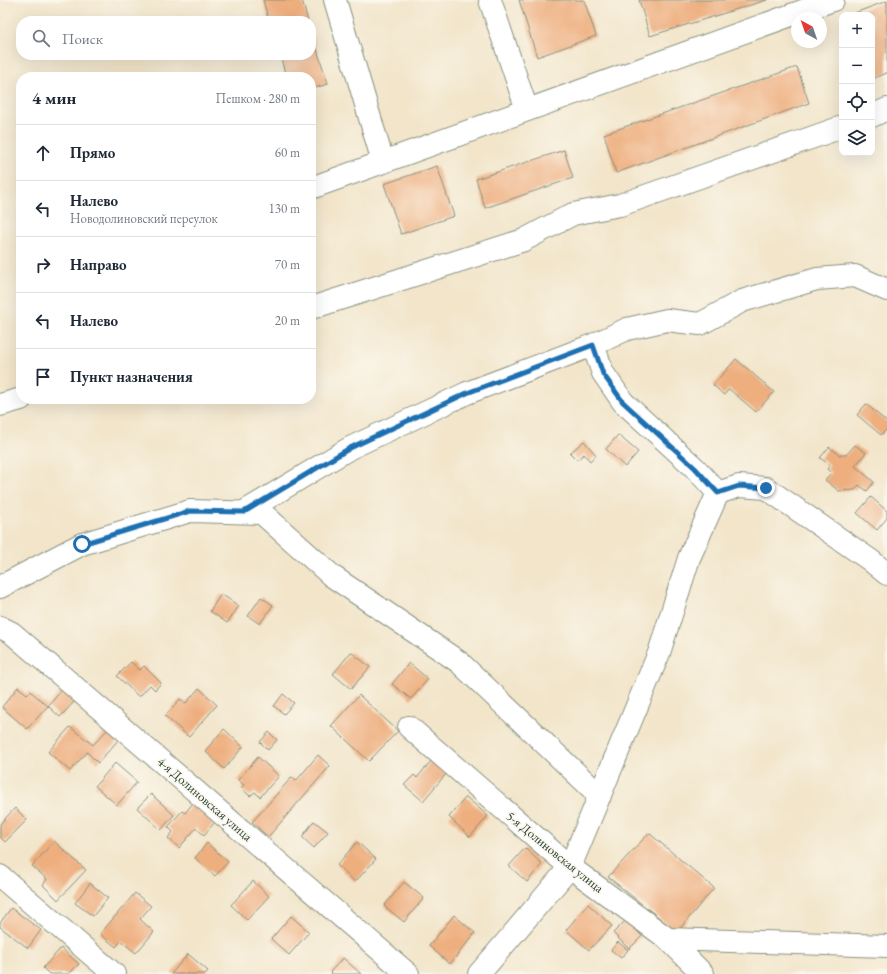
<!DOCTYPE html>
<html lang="ru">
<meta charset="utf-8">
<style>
body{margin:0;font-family:"EB Garamond",serif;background:#f6f6f7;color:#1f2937}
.controls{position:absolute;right:12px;top:12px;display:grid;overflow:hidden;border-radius:8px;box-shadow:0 4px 16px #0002}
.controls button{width:36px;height:36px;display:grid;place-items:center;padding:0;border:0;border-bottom:1px solid #e0e1e3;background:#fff;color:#1f2937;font:20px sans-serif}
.compass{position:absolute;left:791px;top:12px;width:36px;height:36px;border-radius:50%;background:#fff;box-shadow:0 4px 16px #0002;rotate:320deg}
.stop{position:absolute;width:12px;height:12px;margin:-9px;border:3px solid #1f6fb2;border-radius:50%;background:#fff}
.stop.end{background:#1f6fb2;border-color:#fff;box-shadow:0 1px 4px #0008}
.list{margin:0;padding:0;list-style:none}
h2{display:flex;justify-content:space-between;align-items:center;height:52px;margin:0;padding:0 16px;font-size:17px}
h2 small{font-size:13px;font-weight:400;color:#747a83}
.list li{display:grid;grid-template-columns:26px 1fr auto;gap:12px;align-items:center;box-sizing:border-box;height:56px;padding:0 16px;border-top:1px solid #e0e1e3}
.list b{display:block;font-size:15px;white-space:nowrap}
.list p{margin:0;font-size:13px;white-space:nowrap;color:#747a83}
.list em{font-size:13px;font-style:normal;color:#747a83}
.icon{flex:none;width:22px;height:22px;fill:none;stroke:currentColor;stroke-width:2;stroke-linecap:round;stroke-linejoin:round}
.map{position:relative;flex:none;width:887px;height:974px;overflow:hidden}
.search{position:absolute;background:#fff;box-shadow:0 4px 16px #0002;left:16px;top:16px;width:300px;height:44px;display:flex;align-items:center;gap:10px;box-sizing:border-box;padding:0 14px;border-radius:16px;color:#747a83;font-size:15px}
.panel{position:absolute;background:#fff;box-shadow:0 4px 16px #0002;left:16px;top:72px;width:300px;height:332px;border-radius:16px}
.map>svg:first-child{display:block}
</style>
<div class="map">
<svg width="887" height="974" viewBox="0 0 887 974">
<rect width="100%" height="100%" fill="#fbf7ec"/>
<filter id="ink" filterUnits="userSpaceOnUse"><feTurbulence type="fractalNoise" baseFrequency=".025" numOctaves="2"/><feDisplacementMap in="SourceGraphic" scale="8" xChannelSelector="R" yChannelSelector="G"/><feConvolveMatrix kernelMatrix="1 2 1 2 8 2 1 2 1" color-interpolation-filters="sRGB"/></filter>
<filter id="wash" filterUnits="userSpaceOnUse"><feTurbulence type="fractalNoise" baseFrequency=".012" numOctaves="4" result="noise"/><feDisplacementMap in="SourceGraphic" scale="16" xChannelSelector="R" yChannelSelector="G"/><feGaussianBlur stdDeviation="0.9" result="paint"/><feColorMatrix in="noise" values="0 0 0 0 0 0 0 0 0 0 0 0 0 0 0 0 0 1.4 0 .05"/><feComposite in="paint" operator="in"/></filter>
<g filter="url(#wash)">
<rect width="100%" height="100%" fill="#f2e5ca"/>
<g id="blocks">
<path fill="#eeae7e" d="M263,0H302L308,21H269Z
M519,0H584L596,36L537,57Z
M639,0H767L650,36Z
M887,1V73L872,79V15H849Z
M311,31L328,84L311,89V77H286L280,55H311Z
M797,67L809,103L616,173L604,134Z
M564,150L573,178L485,208L476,179Z
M437,166L454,216L401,234L384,184Z
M736,359L774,392L756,412L729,389L724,395L713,385Z
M866,404L887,422V429L881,435L857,415Z
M618,435L638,452L625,467L606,449Z
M584,441L596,455L590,461L584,454L577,460L570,453Z
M855,445L866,453L855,466L874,482L867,491L859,485L855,490L839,491L825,480L831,473L827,469L830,465L820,458L829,447L840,455H846Z
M871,497L887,511V518L877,530L857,513Z
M221,594L239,606L227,623L210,611Z
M261,597L273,605L260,624L248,616Z
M351,652L370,667L351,689L333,674Z
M131,662L140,670L144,666L161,683L155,690L150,685L139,697L117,676Z
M409,663L428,679L411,699L392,684Z
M18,687L27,694L30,691L48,706L27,729L2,707Z
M199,688L217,705L189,737L165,716L180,699L186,703Z
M62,690L75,701L60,717L48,706Z
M283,694L294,703L284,714L274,706Z
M359,695L398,731L369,761L331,726Z
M70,727L93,745L108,729L119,739L98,763L87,752L70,771L48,752Z
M224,729L243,747L224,769L205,751Z
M269,732L277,740L268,750L260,742Z
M318,755L330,766L268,837L252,822L292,777L296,781Z
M258,757L279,776L260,797L255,792L250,796L241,788L244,785L238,780Z
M431,761L446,774L423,801L404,785L414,775L417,778Z
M115,763L137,782L117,805L95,786Z
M151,794L174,815L161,830L137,808Z
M466,797L488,816L470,837L449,817Z
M193,803L215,822L204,835L196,828L179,848L168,838L173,832L168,827L182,811L185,813Z
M15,808L27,820L5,842L0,837V824Z
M314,821L328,832L314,848L302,837Z
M649,833L714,888L677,932L608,877Z
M54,841L86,870L58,900L43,885L47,879L32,866Z
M357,842L376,859L355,882L337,865Z
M207,843L228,862L215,876L195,858Z
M525,848L542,864L527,882L509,866Z
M253,881L269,896L247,920L231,905Z
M404,882L424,898L404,922L384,906Z
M90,883L108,898L93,916L75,903Z
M135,893L151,906L140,919L154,932L136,953L121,941L116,947L100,934Z
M588,904L612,926L589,950L566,930Z
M11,908L41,930L28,948L0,927V923Z
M454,915L475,933L450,964L429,946Z
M291,916L309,932L289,955L271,939Z
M626,920L642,936L629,949L613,933Z
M618,942L628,950L621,958L611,950Z
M61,948L79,964L69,974H49L43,968Z
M188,954L208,971L205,974H171Z
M343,958L361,974H332L330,972Z"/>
</g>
</g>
<g filter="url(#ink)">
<use href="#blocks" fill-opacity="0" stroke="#88917f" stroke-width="1"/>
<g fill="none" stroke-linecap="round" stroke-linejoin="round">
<defs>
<path id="minor" d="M335,0L383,162
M490,0L527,110
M872,116L887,109
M311,188L833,0
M311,308L524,240L573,214L620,205L842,127
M593,345L603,373L623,402L695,468L718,493
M0,405L21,399
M244,512L350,448L467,393L593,345L627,329L667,320L700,324L742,301L817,279L855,276L887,290
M0,587L82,544L190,511L262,513L332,576L459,662L600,796
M0,627L12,633L408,974
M409,727L570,867L668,939L703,974
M0,876L114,974
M668,939L887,946
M479,974L570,867L659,653L689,558L718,493L739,486L766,488L870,560L887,574"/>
</defs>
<use href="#minor" stroke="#88917f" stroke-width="24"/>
<use href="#minor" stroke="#fff" stroke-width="22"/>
</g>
</g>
<g fill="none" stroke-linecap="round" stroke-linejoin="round" filter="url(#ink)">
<path stroke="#1f6fb2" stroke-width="5" d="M82,544L190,511L244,512L350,448L467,393L593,345L603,374L623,402L695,468L718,493L739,486L766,488"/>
</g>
<g text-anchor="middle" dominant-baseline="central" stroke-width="3.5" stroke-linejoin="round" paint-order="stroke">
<g font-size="13" fill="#1f3d34" stroke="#fbf7ec">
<text transform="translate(205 799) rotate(41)">4-я Долиновская улица</text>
<text transform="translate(555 852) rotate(39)">5-я Долиновская улица</text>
</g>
</g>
</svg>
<div class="controls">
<button>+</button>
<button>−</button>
<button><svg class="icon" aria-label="locate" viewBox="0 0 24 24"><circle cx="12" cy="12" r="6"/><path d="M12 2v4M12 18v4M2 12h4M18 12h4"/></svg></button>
<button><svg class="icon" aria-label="layers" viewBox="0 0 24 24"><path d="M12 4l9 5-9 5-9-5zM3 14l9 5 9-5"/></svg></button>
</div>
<svg class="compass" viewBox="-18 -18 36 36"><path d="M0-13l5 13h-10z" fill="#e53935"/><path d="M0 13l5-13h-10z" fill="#747a83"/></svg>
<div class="stop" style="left:82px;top:544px"></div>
<div class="stop end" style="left:766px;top:488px"></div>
<div class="search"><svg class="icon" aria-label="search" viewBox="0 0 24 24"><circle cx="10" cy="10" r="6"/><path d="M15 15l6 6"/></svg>Поиск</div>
<section class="panel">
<h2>4 мин<small>Пешком · 280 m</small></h2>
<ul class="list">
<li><svg class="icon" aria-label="ahead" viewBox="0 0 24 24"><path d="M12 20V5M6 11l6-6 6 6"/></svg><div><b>Прямо</b></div><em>60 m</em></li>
<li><svg class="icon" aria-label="left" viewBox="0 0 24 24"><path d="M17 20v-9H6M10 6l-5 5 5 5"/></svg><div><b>Налево</b><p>Новодолиновский переулок</p></div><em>130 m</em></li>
<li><svg class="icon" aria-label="right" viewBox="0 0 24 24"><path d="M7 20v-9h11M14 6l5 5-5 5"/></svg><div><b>Направо</b></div><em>70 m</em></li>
<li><svg class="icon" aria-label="left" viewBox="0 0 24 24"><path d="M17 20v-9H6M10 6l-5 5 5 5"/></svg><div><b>Налево</b></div><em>20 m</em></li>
<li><svg class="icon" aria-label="arrive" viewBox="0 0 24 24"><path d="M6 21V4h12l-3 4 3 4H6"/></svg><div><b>Пункт назначения</b></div></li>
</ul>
</section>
</div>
